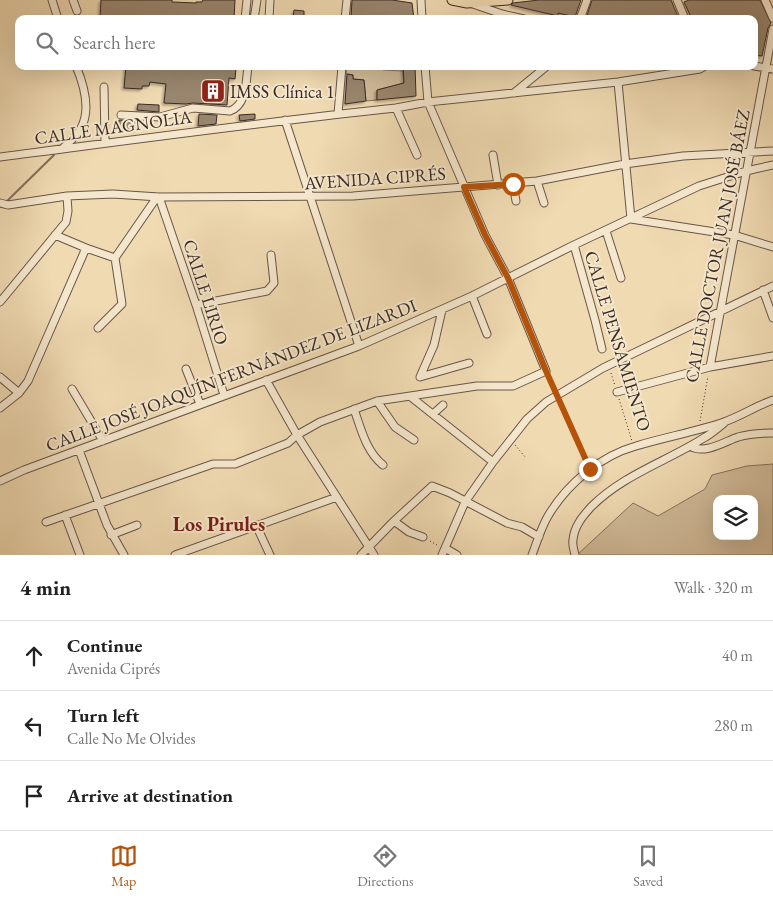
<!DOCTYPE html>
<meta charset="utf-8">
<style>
body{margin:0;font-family:"EB Garamond",serif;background:#f2f2f2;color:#222}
.controls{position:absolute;right:15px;bottom:15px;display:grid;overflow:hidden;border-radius:10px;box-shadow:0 5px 20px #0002}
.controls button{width:45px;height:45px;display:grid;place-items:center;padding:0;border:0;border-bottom:1px solid #e0e0e0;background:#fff;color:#222;font:25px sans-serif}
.stop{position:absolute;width:15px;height:15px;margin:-11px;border:4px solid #b45309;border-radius:50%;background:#fff}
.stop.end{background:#b45309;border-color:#fff;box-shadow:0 1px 5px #0008}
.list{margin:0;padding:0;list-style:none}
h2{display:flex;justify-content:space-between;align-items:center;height:65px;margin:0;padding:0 20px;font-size:21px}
h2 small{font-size:16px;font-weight:400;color:#767676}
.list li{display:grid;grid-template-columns:32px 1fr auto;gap:15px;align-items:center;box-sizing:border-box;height:70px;padding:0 20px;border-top:1px solid #e0e0e0}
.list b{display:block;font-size:19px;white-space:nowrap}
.list p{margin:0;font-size:16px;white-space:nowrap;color:#767676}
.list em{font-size:16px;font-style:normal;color:#767676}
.icon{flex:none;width:28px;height:28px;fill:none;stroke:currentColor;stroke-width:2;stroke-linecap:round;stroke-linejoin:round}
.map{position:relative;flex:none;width:773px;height:555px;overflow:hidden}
.search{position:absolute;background:#fff;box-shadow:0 5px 20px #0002;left:15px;right:15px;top:15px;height:55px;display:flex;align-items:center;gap:12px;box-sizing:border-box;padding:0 18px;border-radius:10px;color:#767676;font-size:19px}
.sheet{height:275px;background:#fff}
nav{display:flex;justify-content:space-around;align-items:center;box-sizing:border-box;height:70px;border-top:1px solid #e0e0e0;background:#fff;font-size:14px;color:#767676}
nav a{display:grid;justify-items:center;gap:2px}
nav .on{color:#b45309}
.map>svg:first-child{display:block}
</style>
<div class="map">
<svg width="773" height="555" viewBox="0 0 773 555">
<defs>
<filter id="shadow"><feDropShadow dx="-2" dy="2" stdDeviation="1" flood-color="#0004"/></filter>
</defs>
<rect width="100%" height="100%" fill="#f0dab2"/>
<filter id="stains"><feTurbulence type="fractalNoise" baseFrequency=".004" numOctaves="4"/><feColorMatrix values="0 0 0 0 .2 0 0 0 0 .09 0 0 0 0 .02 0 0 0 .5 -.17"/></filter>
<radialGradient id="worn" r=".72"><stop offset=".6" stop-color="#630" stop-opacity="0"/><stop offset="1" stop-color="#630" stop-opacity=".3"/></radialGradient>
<path fill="#d1bc9a" stroke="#86735f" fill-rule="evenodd" d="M347,66H383V70L403,71L404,83L377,90V100L366,101L364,80L353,79V75L346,74Z
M773,464V555H577L633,503L658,516L705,489L712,475L747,466ZM717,499H754V536H717Z"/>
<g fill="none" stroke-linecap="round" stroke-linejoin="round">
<path stroke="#82705c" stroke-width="2" d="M5,203L54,155"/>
</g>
<path fill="#99866e" stroke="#3a2a24" filter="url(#shadow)" d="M101,0H172V2L196,3V2H202L203,0H235L234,19H100Z
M352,0H392L412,3L414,19H351Z
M539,0H581L575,17L558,13V16L511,5L513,3Z
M592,0H671L679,19H586Z
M689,0H760L771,23L768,28L762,56L754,55V19H692L684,2Z
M294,10L304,11V19H293Z
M126,66H230V69H236L235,79L229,78L227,105L193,103L186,104L164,103L166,84L150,82L149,86H142V89L124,88Z
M403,66H415L416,96L377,100V90L404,83Z
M347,74L353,75V79L364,80L366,101L345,104Z
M138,104L159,105V112L137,110Z
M199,114L217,115L216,124L198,126Z
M255,114V119L240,121L239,115Z
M119,120L137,121L136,130L118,128Z"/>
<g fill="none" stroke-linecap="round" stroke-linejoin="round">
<defs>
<path id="minor" d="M52,0L58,19
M73,0L77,11
M421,0L422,19
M677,0L685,19
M765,0L773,18
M470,3L502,14L524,19
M245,19L247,0
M254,19L257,0
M269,19L270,0
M345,19L347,0
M580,19L587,0
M754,66L773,69
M618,82L631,219
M104,87L105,143
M514,93L547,66
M396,108L417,155
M338,114L342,66
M121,115L160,117L193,108L230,111C247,105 246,81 248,66
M285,120L359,346
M62,149C68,143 77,136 81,128C91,110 84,85 76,66
M493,155L498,185
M0,157C132,140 263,122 396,108L428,102L618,82L700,69L705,66
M537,181L544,203
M513,184L516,201
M159,197L196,305L224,395
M0,203L8,205L67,196L113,194L159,197L353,196L537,181L625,164L683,156L773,151
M631,219L734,235L773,247
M606,231L621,278
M55,235L86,248L115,258
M574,245L595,320L602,349
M115,258L157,197
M763,290L773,318
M472,296L487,334
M0,302L66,222L68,211L67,196
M196,305L267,291L274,283L271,255
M442,310L434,345L420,377L469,363
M98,328L122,304L115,258
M710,367L773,29
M186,369L200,404
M0,377L19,393
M266,380L297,435L374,555
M72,389L103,441
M617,392L710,367L773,356
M411,397L493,462
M377,401L395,427L414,440
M0,408L19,393L28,381L86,248
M354,409C361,429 366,451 383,465
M433,414L443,405
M690,446C704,455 724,442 738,437C749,434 762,433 773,433
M79,450L107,525L124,555
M0,481L24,470L359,346L472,296L574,245L699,186L746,171L773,165
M65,515L80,555
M394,521L409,532L423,537
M46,522L213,464H235L288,443L297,435L320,422L377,401L477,386H513L546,371L508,278L485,235L428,102L425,66
M256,525L270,555
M111,535L137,525
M445,548L457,555
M175,555L337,497
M361,555L394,521L432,486L450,493L507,523L522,527L539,537
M442,555L465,502L493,462L527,419L546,402L603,368L773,286
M532,555C537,542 541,528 548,516C567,484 600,456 636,446C665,437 695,432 724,422C741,416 756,406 773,400
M575,555C574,550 572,545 573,540C574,526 583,516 591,507C623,475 665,462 702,439C710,435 717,429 724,423"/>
<path id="major" d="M452,0L467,3L508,0"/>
</defs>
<use href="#minor" stroke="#685648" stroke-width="9"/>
<use href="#major" stroke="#3a2a24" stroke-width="11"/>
<path stroke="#3a2a24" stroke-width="1" stroke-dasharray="1 2.5" stroke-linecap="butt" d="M611,373L615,386
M549,378L554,388
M619,399L632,441
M560,401L587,461
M700,421L708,376
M515,445L526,458
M430,541L437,545"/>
<use href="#minor" stroke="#f5e7cd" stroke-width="7"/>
<use href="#major" stroke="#f0dab2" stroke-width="9"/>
</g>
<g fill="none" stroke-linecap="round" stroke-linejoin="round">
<path stroke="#b45309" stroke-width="6" d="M513,184L464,187L485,235L508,278L546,371L590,469"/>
</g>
<defs>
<symbol id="building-square" viewBox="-11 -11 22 22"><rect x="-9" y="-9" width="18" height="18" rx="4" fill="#8f2418" stroke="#f5e7cd"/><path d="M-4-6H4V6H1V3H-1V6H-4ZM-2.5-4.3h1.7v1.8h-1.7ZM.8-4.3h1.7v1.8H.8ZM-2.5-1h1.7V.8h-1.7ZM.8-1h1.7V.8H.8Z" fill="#fff"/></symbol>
</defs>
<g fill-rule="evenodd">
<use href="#building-square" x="199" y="77" width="28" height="28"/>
</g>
<g text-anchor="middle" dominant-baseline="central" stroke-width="4" stroke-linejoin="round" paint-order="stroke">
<g font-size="18" fill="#3a2a24" stroke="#f5e7cd" text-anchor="start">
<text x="230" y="91">IMSS Clínica 1</text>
</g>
<g font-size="18" fill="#3a2a24" stroke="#f5e7cd">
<text transform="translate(113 127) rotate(-8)">CALLE MAGNOLIA</text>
<text transform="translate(375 178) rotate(-4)">AVENIDA CIPRÉS</text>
<text transform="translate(717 246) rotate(-79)">CALLE DOCTOR JUAN JOSÉ BÁEZ</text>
<text transform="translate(206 292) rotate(72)">CALLE LIRIO</text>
<text transform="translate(618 341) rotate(73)">CALLE PENSAMIENTO</text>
<text transform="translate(231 375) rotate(-21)">CALLE JOSÉ JOAQUÍN FERNÁNDEZ DE LIZARDI</text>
</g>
<g font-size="20" font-weight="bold" fill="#7a1f14" stroke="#f5e7cd">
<text x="219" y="524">Los Pirules</text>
</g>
</g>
<rect width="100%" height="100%" filter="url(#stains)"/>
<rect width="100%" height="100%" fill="url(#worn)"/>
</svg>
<div class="controls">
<button><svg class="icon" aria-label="layers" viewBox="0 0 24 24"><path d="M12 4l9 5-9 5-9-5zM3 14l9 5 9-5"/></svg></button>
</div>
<div class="stop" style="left:513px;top:184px"></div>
<div class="stop end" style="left:590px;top:469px"></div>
<div class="search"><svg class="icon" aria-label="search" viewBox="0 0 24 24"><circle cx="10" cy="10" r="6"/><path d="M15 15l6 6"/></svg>Search here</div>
</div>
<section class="sheet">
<h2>4 min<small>Walk · 320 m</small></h2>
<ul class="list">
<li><svg class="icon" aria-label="ahead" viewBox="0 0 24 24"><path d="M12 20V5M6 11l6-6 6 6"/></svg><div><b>Continue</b><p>Avenida Ciprés</p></div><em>40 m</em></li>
<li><svg class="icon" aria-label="left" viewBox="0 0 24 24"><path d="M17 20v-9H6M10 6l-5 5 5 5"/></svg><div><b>Turn left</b><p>Calle No Me Olvides</p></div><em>280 m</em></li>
<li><svg class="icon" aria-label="arrive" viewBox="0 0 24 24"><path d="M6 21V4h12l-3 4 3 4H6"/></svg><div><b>Arrive at destination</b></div></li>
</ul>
</section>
<nav>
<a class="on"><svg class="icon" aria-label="map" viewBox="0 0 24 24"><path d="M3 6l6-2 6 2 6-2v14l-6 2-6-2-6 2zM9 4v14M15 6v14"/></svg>Map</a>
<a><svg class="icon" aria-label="directions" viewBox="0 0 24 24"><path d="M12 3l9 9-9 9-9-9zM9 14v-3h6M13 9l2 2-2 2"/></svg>Directions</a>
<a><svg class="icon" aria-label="saved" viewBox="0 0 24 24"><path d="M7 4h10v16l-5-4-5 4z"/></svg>Saved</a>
</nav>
